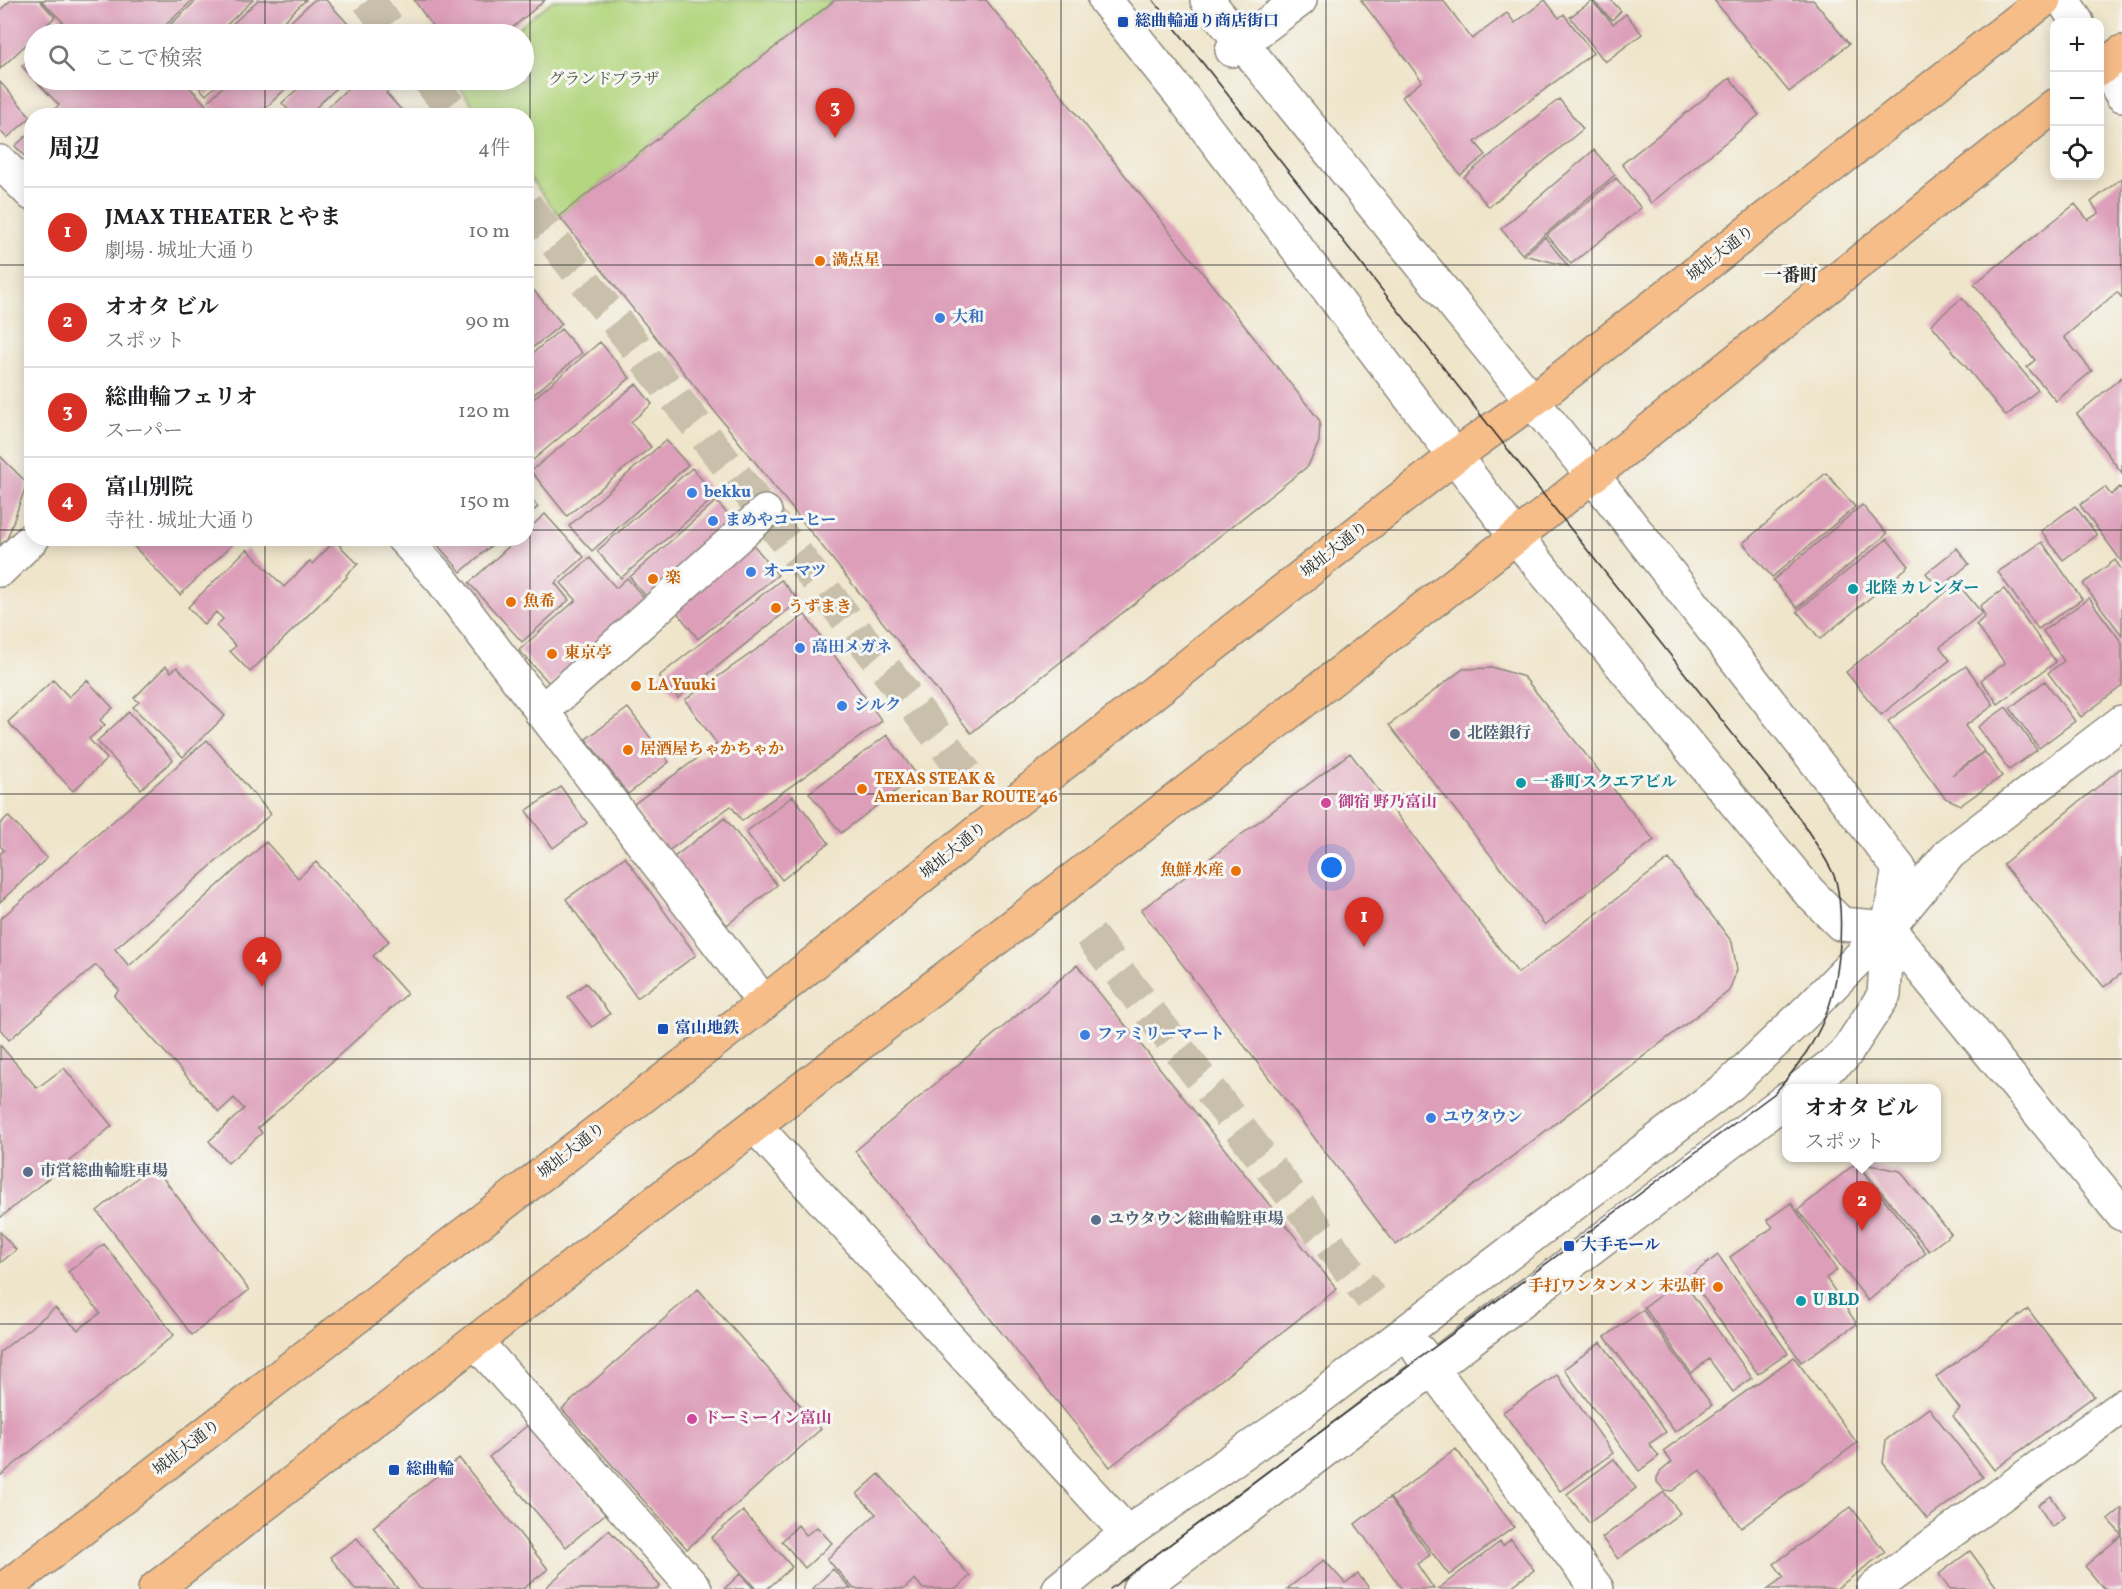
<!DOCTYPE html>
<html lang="ja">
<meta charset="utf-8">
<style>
body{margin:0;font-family:Vollkorn,"Noto Serif JP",serif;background:#f6f6f6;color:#202124}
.controls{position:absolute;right:18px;top:18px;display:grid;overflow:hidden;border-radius:12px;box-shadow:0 3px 15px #0003}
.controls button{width:54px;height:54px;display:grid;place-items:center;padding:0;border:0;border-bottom:2px solid #e0e0e0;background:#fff;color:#202124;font:30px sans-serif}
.you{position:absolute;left:1332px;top:868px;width:21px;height:21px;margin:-15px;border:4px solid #fff;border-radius:50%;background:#1a73e8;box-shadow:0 0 0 9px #1a73e833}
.badge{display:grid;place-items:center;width:39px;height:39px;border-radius:50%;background:#d93025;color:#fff;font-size:20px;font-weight:700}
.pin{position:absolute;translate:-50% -50px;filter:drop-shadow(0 2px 3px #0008)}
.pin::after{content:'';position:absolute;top:32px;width:21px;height:18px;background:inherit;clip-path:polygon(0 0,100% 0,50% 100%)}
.popup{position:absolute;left:1782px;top:1084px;width:159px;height:78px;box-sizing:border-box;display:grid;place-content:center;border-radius:12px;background:#fff;filter:drop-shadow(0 2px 4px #0005);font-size:20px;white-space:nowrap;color:#757577}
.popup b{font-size:22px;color:#202124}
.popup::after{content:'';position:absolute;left:50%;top:100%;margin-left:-12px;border:12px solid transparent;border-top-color:#fff}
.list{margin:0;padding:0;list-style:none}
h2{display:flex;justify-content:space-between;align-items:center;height:78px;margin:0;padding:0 24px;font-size:26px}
h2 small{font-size:20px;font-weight:400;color:#757577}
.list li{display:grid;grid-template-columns:39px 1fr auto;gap:18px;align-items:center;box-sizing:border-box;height:90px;padding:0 24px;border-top:2px solid #e0e0e0}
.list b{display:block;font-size:22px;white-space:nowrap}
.list p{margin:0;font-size:20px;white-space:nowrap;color:#757577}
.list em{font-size:20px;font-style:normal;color:#757577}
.icon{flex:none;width:33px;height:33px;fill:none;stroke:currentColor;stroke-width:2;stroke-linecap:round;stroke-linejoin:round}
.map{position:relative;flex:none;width:2122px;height:1589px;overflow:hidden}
.search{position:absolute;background:#fff;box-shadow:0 3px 15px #0003;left:24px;top:24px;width:510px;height:66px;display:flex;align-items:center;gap:15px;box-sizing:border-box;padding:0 21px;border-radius:33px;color:#757577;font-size:22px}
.panel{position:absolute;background:#fff;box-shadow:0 3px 15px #0003;left:24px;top:108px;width:510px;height:438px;border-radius:24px}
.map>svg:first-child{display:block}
</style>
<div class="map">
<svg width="2122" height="1589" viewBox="0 0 2122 1589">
<rect width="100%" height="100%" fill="#f6f6f2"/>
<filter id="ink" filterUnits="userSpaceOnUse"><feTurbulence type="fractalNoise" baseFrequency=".0167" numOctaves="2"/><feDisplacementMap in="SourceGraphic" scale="12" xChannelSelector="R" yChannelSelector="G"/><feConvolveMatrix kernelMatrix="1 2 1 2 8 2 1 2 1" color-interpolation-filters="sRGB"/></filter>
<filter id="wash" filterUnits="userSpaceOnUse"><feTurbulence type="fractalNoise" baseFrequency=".008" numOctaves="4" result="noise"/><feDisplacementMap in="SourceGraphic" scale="24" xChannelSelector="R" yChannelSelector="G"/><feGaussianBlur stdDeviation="1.35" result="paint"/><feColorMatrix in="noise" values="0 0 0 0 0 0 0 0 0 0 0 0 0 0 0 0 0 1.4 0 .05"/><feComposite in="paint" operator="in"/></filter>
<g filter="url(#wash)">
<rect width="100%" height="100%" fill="#efe5cb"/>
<path fill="#b3d67f" stroke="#6f8055" stroke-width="1.5" d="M553,0H835L559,216L527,174L526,116L481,115L454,81L457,80H524V34H511Z"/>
<g id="blocks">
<path fill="#dd9eb9" d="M11,0H39L55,17L0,69V10Z
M41,0H193L156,34H56L66,25Z
M197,0H253L217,34H160Z
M258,0H306L270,34H222Z
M314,0H326L350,26L342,34H277Z
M414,0H545L505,34H438Z
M835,0H986L1320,421L1319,442L1308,466L971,733L559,216Z
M1361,0H1443L1472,39L1507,13L1515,23L1545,0L1559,18L1564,14L1593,53L1475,142L1486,155L1460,175L1402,97L1422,81Z
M1594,0H1611L1621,11L1612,20L1593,1Z
M1714,0H1813L1849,44L1789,92Z
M1592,1L1613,24L1626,14L1642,34L1605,62L1570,17Z
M34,54V79L22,66Z
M1730,78L1759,115L1651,203L1622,164Z
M35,80H183L216,116H47L59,105Z
M192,80H222L206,95Z
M230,80H295L257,116H221L208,101Z
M307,80H345L307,116H294L282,103Z
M357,80H392L396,84L386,93L407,116H318Z
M0,82L31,117L7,138L0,131Z
M1559,99L1583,129L1489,207L1464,177Z
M32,131V163L15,146Z
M1594,150L1615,175L1522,254L1501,229Z
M1616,178L1641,208L1571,264L1547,235Z
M2122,178V298L2117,292L2064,337L2092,371L2056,401L2027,367L2035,360L1974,284L2075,204L2088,220L2099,213L2091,202Z
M1545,237L1568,266L1524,255Z
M526,281L562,324L526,353Z
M1962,298L2038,390L2006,416L1931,324Z
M561,329L582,353L526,401V359Z
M600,342L630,378L526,466V405Z
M2122,377V473L2077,414Z
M636,384L652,404L631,422L651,447L567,516L531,471Z
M666,440L688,465L592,551L569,526Z
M0,456L27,483L7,539L0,545Z
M692,468L716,496L621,578L597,551Z
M1826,473L1855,507L1772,577L1743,543Z
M2105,487L2111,495L2120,487L2122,490V562L2080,505Z
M526,492L538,507L526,516Z
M716,501L734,521L647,598L630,577Z
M1862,505L1887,534L1797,608L1773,580Z
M2075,506L2097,535L2063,560L2041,531Z
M545,514L584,557L555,583L569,600L522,642L469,583L518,538H526V531Z
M126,538H239L180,595Z
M439,538H500L461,572L435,542Z
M1887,539L1909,566L1820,639L1797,611Z
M335,541L358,564L346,575L347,577L250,672L230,651L236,646L216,626L223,619L216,612L204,625L188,607L247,549L284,587L310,561L312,564Z
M2042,542L2082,599L2038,629L1998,572Z
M752,543L778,575L698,639L672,606Z
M1957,548L1969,564L1939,589L1926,573Z
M590,558L616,588L627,578L647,601L551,685L519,650L576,600L561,583Z
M2115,560L2122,570V635L2083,584Z
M781,580L799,601L678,698L659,676Z
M1957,583L1982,613L1940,647L1950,660L1881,715L1846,672Z
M2004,589L2056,662L1998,704L1981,680L2005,663L1976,625L1985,616L1980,606Z
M2089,598L2122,643V686L2081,717L2048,673L2064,661L2043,631Z
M805,615L882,721L742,821L731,806L668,851L634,804L717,744L685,700Z
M166,666L171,672L177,667L225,716L183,757L133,707L139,702L134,698Z
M1966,666L1994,705L1965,726L1984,751L1952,775L1985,752L2002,776L1961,805L1945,798L1888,721Z
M1495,668L1524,677L1654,840L1545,925L1389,725L1463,669Z
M53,680L69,697L87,680L113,708L100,720L105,725L89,739L107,759L73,791L8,722Z
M2045,681L2075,721L2039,748L2010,708Z
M2006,707L2037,750L2009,770L1978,727Z
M628,708L669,762L628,794L586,739Z
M129,712L173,760L141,789L97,741Z
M887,735L917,775L841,833L809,793Z
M207,740L271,814L115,949L129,966L266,842L298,878L316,862L389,941L373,956L407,994L258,1128L262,1133L228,1163L209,1141L244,1109L234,1098L219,1112L114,996L119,990L96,965L9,1040L0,1029V919Z
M1350,753L1518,973L1669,859L1732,942L1737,970L1729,991L1396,1245L1141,910Z
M2122,767V973L2104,987L2003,864Z
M561,787L587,823L553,848L526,811Z
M793,796L829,843L782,880L746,832Z
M8,816L47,858L0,902V854L4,850L0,846V824Z
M725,818L777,885L727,925L674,857Z
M625,857L696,955L637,998L566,899Z
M1077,965L1337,1289L1110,1467L855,1151Z
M586,983L610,1014L592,1027L568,997Z
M0,1045L37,1088L64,1068L112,1126L0,1218Z
M1856,1163L1926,1253L1868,1301L1798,1210Z
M1858,1163L1900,1171L1951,1234L1929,1251Z
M153,1165L249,1290L192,1335L97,1211Z
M1791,1203L1837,1270L1826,1278L1857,1324L1801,1362L1730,1257L1773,1227L1767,1220Z
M0,1232L16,1250L0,1263Z
M104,1244L174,1335L0,1476V1352L55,1308L78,1330L100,1313L68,1272Z
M1718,1255L1788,1353L1758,1374L1689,1277Z
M1682,1280L1752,1378L1733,1392L1709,1359L1691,1373L1644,1307Z
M698,1289L821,1429L687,1549L562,1409Z
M2028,1309L2094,1396L1994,1470L1953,1416L1960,1409L1936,1377Z
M1643,1310L1712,1405L1675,1432L1605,1337Z
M1601,1342L1666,1432L1649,1444L1659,1456L1639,1471L1564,1369Z
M1794,1357L1857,1443L1741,1528L1700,1470L1672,1491L1664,1490L1657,1482V1478L1660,1472L1672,1462L1663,1451Z
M1557,1375L1613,1453L1560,1491L1503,1412Z
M1929,1408L1983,1477L1927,1519L1883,1463L1886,1440Z
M528,1425L605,1514L566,1547L489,1457Z
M1456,1449L1514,1527L1449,1575L1390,1498Z
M459,1458L548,1569L523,1589H420L373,1527Z
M1614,1459L1636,1488L1589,1523L1567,1494Z
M879,1474L970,1576L956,1589H923L915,1579L904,1589H854L827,1559L876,1514L857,1494Z
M1664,1492L1680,1513L1618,1559L1602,1538Z
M2051,1496L2065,1517L2052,1527L2038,1505Z
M1389,1498L1430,1555L1417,1564L1434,1589H1402L1355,1524Z
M1851,1507L1885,1552L1836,1589H1767L1784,1577L1774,1564Z
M2122,1508V1589H2104L2085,1566L2122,1535L2108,1520Z
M743,1511L792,1567L767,1589H756L711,1538Z
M798,1525L806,1535L817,1527L832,1543L805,1568L782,1541Z
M609,1530L660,1586L657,1589H544Z
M357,1538L398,1589H355L330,1557Z
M1511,1539L1534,1570L1508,1589H1438L1500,1542L1503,1546Z
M1970,1551L1998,1589H1950L1939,1574Z
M1324,1560L1345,1583L1358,1574L1370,1589H1287Z
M833,1569L851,1589H812Z
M740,1574L754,1589H724Z"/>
</g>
</g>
<g filter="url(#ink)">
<use href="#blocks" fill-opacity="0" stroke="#8d887b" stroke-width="1.5"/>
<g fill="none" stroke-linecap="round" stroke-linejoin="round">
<path stroke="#c8c0ab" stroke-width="33" stroke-dasharray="33 16" stroke-linecap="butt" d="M368,0L394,34
M429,80L457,116
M526,205L969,777
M1090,935L1371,1298"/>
<defs>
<path id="minor" d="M2063,0L2077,22
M1232,50L1300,0
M2100,59L2122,95
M0,162L32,194
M403,538L441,579L764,1003
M0,570L33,538
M541,712L765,512
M1801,1088L1844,1056L1884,995L1888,928
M755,1126L1127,1533
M476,1342L695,1589
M1419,1351L1597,1589
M1059,1589L1127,1533L1289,1421L1731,1084L1809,1009L1888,928L1950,853L2122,722
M1139,1589L1255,1503L1787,1099
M1873,1589L2122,1406"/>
<path id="tertiary" d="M1105,0L1181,95L1516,537L1809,892L1841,924L1888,928L2122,1214
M1207,0L1593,476L1899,868L1888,928"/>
<path id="trunk" d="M2100,69L2122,52
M4,1589L764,1003L998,815L1358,532L1455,456L1531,402L2044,0
M155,1589L1516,537L2054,106"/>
</defs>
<use href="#minor" stroke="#8d887b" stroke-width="36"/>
<use href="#tertiary" stroke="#8d887b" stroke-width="36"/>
<use href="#trunk" stroke="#8d887b" stroke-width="36"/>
<use href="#minor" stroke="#fff" stroke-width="33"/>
<use href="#tertiary" stroke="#fff" stroke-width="33"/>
<use href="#trunk" stroke="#f7bd88" stroke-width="33"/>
<path stroke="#2b2b2b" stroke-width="1.5" d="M1110,1589L1775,1093C1795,1070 1814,1045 1825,1017C1840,982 1845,918 1836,881C1832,866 1809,833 1799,818L1153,0"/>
</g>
</g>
<path fill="none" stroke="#2b2b2b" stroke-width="1.5" stroke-opacity="0.55" d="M265,0V34M530,0V1589M796,0V1589M1061,0V1589M1326,0V1589M1592,0V1589M1857,0V1589M265,80V116M0,265H32M526,265H2122M0,530H32M526,530H2122M265,538V1589M0,794H2122M0,1059H2122M0,1324H2122"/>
<g fill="#1a4fb4" stroke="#f6f6f2" stroke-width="2">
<rect x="1117" y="16" width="12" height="12" rx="3"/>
<rect x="657" y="1023" width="12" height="12" rx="3"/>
<rect x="1563" y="1240" width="12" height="12" rx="3"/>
<rect x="388" y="1464" width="12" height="12" rx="3"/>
</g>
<g fill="#e8710a" stroke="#f6f6f2" stroke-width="2">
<circle cx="820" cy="261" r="6"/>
<circle cx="653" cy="579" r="6"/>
<circle cx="511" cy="602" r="6"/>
<circle cx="776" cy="608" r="6"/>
<circle cx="552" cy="654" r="6"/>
<circle cx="636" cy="686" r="6"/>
<circle cx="628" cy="750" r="6"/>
<circle cx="862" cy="789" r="6"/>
<circle cx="1236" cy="871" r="6"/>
<circle cx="1718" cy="1287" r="6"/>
</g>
<g fill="#3f7fe0" stroke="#f6f6f2" stroke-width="2">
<circle cx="940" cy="318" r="6"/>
<circle cx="692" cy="493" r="6"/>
<circle cx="713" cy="521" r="6"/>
<circle cx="751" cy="572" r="6"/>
<circle cx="800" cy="648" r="6"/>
<circle cx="842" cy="706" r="6"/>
<circle cx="1085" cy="1035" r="6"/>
<circle cx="1431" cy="1118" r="6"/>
</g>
<g fill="#0f9aa8" stroke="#f6f6f2" stroke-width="2">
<circle cx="1853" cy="589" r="6"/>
<circle cx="1521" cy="783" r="6"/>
<circle cx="1801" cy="1301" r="6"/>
</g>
<g fill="#5c6f8a" stroke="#f6f6f2" stroke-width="2">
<circle cx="1455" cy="734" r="6"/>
<circle cx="28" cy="1172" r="6"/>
<circle cx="1096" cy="1220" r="6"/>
</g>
<g fill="#d1479c" stroke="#f6f6f2" stroke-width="2">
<circle cx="1326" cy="803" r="6"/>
<circle cx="692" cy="1419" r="6"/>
</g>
<g text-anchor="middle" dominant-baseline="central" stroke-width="6" stroke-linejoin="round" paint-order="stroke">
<g font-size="16" font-weight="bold" fill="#164399" stroke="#f6f6f2" text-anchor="start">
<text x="1135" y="22">総曲輪通り商店街口</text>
<text x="675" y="1029">富山地鉄</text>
<text x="1581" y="1246">大手モール</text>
<text x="406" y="1470">総曲輪</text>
</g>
<g font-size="16" fill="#4d5640" stroke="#f6f6f2">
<text x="604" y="80">グランドプラザ</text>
</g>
<g font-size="16" fill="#2b2b2b" stroke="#f6f6f2">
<text transform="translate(1721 254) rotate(-38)">城址大通り</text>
<text transform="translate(1335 550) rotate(-38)">城址大通り</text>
<text transform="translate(954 851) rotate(-39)">城址大通り</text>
<text transform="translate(572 1151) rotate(-38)">城址大通り</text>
<text transform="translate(187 1448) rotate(-38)">城址大通り</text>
</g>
<g font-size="16" font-weight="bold" fill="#c56008" stroke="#f6f6f2" text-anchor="start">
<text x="832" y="261">満点星</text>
<text x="665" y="579">楽</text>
<text x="523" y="602">魚希</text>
<text x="788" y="608">うずまき</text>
<text x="564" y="654">東京亭</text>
<text x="648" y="686">LA Yuuki</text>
<text x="640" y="750">居酒屋ちゃかちゃか</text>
<text x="874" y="780">TEXAS STEAK &amp;<tspan x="874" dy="18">American Bar ROUTE 46</tspan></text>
<text x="1224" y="871" text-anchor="end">魚鮮水産</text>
<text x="1706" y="1287" text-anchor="end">手打ワンタンメン 末弘軒</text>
</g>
<g font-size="16" font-weight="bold" fill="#366cbe" stroke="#f6f6f2" text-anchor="start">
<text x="952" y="318">大和</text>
<text x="704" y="493">bekku</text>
<text x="725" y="521">まめやコーヒー</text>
<text x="763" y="572">オーマツ</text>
<text x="812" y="648">高田メガネ</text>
<text x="854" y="706">シルク</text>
<text x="1097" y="1035">ファミリーマート</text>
<text x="1443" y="1118">ユウタウン</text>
</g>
<g font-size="16" font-weight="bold" fill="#0d838f" stroke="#f6f6f2" text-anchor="start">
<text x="1865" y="589">北陸 カレンダー</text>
<text x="1533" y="783">一番町スクエアビル</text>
<text x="1813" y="1301">U BLD</text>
</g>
<g font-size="16" font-weight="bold" fill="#4e5e75" stroke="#f6f6f2" text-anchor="start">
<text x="1467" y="734">北陸銀行</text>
<text x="40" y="1172">市営総曲輪駐車場</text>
<text x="1108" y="1220">ユウタウン総曲輪駐車場</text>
</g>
<g font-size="16" font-weight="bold" fill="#b23c85" stroke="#f6f6f2" text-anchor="start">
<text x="1338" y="803">御宿 野乃富山</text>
<text x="704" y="1419">ドーミーイン富山</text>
</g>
<g font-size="18" font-weight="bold" fill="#2b2b2b" stroke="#f6f6f2">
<text x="1791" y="276">一番町</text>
</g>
</g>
</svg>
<div class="controls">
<button>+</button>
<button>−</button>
<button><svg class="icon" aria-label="locate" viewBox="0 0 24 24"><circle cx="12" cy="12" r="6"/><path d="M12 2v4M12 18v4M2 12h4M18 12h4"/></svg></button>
</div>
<div class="you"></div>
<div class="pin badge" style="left:1364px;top:947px">1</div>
<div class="pin badge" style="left:1862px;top:1231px">2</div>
<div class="popup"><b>オオタ ビル</b>スポット</div>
<div class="pin badge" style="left:835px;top:138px">3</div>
<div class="pin badge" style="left:262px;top:987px">4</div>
<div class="search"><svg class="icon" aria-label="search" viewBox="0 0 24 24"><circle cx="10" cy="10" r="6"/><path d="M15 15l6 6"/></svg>ここで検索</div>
<section class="panel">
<h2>周辺<small>4件</small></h2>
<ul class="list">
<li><span class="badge">1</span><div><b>JMAX THEATER とやま</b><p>劇場 · 城址大通り</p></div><em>10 m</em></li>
<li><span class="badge">2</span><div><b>オオタ ビル</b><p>スポット</p></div><em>90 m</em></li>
<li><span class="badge">3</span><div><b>総曲輪フェリオ</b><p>スーパー</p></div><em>120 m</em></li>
<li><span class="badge">4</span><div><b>富山別院</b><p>寺社 · 城址大通り</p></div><em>150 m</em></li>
</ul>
</section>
</div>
